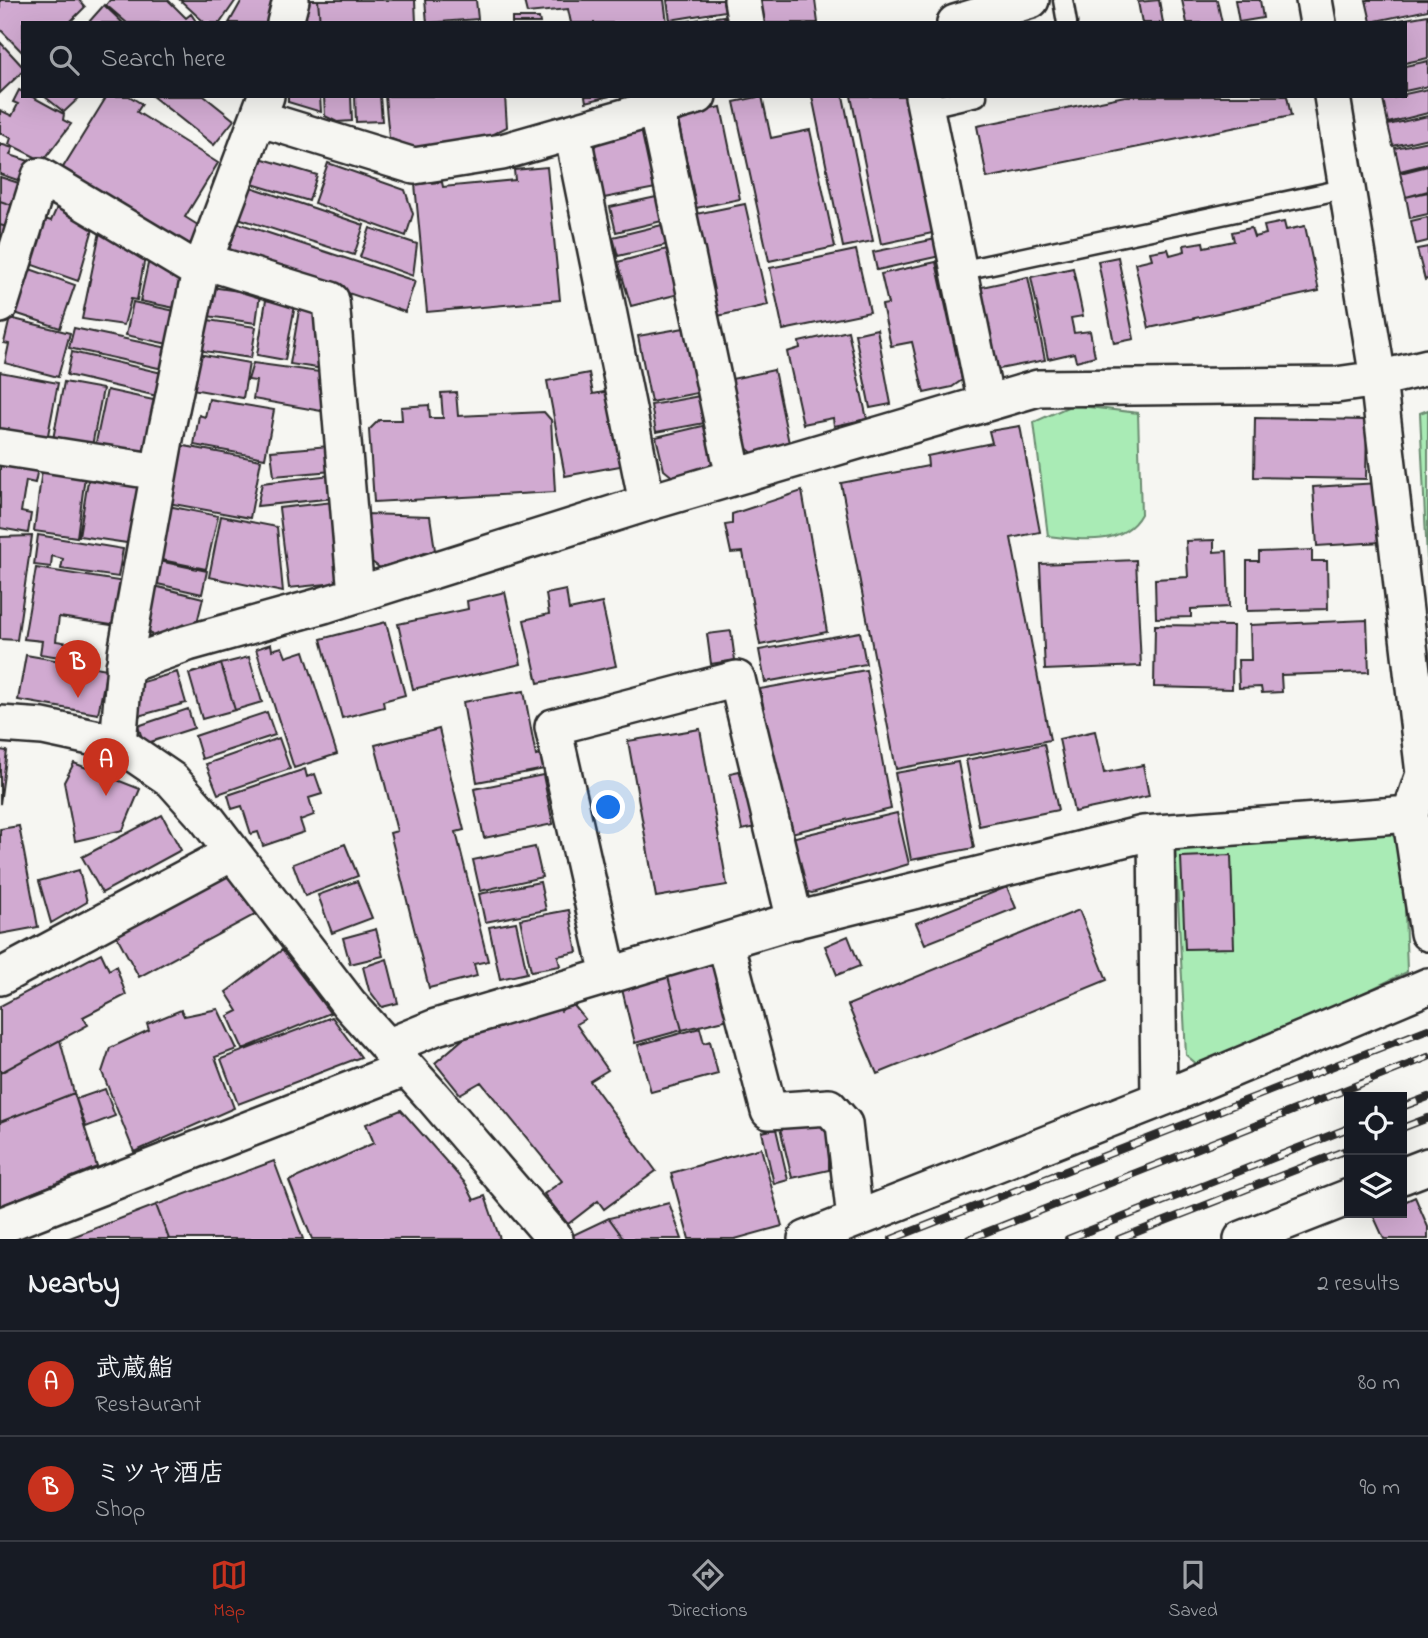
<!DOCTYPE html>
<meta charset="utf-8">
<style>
body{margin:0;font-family:"Indie Flower","Klee One",sans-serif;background:#242831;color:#f1f3f6}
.controls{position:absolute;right:21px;bottom:21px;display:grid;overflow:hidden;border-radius:0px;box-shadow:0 7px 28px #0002}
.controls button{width:63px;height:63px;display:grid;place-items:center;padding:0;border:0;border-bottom:2px solid #363941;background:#171b24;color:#f1f3f6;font:35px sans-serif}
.you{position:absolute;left:609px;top:808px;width:24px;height:24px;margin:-18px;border:5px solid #fff;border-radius:50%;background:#1a73e8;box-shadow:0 0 0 10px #1a73e833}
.badge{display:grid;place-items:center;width:46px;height:46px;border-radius:50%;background:#c8321e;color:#fff;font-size:23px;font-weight:700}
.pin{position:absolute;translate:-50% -58px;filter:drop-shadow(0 2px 4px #0008)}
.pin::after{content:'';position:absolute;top:37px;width:24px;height:21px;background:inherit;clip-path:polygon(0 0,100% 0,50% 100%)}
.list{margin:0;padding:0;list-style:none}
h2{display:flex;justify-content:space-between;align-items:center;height:91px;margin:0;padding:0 28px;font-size:30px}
h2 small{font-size:23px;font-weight:400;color:#9ea1a6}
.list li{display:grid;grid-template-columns:46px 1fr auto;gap:21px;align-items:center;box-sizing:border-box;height:105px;padding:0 28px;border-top:2px solid #363941}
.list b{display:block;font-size:26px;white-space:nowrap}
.list p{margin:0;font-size:23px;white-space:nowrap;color:#9ea1a6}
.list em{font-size:23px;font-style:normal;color:#9ea1a6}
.icon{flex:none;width:38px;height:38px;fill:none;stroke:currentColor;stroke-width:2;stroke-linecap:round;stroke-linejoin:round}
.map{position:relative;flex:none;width:1428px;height:1239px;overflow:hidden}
.search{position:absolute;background:#171b24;box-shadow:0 7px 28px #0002;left:21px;right:21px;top:21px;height:77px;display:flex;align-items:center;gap:18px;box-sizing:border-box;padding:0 24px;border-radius:0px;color:#9ea1a6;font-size:26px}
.sheet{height:301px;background:#171b24}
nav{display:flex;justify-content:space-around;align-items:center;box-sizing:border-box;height:98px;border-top:2px solid #363941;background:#171b24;font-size:19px;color:#9ea1a6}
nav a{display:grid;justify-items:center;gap:4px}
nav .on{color:#c8321e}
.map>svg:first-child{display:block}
</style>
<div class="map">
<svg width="1428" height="1239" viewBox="0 0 1428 1239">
<rect width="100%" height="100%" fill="#f6f6f2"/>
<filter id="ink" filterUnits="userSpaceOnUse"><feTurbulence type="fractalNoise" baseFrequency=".0143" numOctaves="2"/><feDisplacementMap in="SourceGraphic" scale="14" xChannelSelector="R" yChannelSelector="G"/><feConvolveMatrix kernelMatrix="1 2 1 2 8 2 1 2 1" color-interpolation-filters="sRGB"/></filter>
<g filter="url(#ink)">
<path fill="#a9ebb5" stroke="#6a8b70" stroke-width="2" d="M1072,405L1138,413L1141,514C1123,547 1080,540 1048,536L1034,422Z
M1428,410V580L1420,413Z
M1388,831L1403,845L1407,972L1204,1070L1186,1055L1175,844Z"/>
<path fill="#d1aad1" stroke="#2b2b2b" stroke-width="2" d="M0,0H79L85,7L69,23H23V53L0,29Z
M110,0H168L186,18L191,14L197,23H127L106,5Z
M180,0H236L220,23H205Z
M242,0H278L272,23H229Z
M306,0H318L320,23H304Z
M318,0H415L416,23H320Z
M425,0H476L478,19L427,23Z
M515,0H664L667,23H571L568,9L527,13L524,1Z
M667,0H723L725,11L670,20Z
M758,0H815L818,23H761Z
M1159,0L1163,23H1142L1138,2Z
M1182,0H1217L1222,23H1187Z
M1235,0H1260L1263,18L1239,22Z
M1366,0H1428V10L1371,22Z
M104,5L123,23H88Z
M1428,15V58L1405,63V23H1383Z
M724,16L725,23H674Z
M512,18H539L540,23H512Z
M0,42L23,67V71L0,93Z
M1428,61V86L1405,91V66Z
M1428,89V113L1388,123L1383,99L1405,96V94Z
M19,90L23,92V96H31L64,114L63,120L71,124L43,161L9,144L11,138L0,133V110L12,116L18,104L13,102Z
M44,96H81L64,112Z
M107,96H129L142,104L137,112L218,163L185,217L201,227L188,247L62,169Z
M152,96H204L234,120L214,145Z
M288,96H320L321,112L288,102Z
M324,96H351L352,121L337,122L325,116Z
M355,96H380L382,121L356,122Z
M385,96H505L507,127L477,142L420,150L389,138Z
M585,96H610L586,102Z
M762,96L771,138L810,130L835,247L769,261L734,102Z
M812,96H843L873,241L843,247Z
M851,96H910L937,232L881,244Z
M1125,96H1287L1291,116L987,178L977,126Z
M721,107L740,199L696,208L677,116Z
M1428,116V138L1393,146L1388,125Z
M649,125L661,187L604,198L594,148L601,135Z
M1428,141V164L1400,171L1395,148Z
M0,144L13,148L10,155L35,163L29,184L0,174Z
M260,158L317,175L309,201L252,184Z
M328,163L405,190L413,214L406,236L314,203Z
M1428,166V191L1406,197L1400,173Z
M547,167L560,300L427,312L415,184L442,182L443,187L515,180L514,170Z
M0,177L28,186L21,208L0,201Z
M248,186L364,225L354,255L238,218Z
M1428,192V214L1410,218L1406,197Z
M661,196L666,220L616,232L610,207Z
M0,201L21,208L13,229L0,225Z
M59,203L94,225L78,281L27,263L42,218L51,221Z
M745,204L768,305L713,317L691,215Z
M1428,217V241L1416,244L1411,221Z
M1284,222L1286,230L1305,226L1319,291L1149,328L1135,263L1152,259L1150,252L1168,249L1170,255L1185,251L1184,245L1203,242L1204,247L1234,241L1232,232L1251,228L1254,237L1266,234L1264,226Z
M238,223L415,281L405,312L228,253Z
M670,223L674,243L618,256L613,237Z
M0,225L13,229L0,251Z
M101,227L145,257L137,300L131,299L124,325L82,319Z
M370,228L417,244L413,276L360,257Z
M936,239L940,256L877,270L873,252Z
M1428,247V279L1425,280L1417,249Z
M671,248L683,293L631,306L618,262Z
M856,250L870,312L783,330L770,268Z
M1118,257L1134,339L1114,343L1098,261Z
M149,259L182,279L175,308L140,301Z
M936,262L962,380L952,387L924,393L912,342L891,346L882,305L888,304L881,274Z
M27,268L75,285L60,328L12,312Z
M1073,268L1083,316L1071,318L1074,333L1090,331L1095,356L1076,361L1074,353L1048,359L1031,277Z
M1028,277L1045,360L994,370L977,288Z
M211,287L260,294L256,323L207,316Z
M266,300L295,305L285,360L257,355Z
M133,302L175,311L168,344L126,335Z
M300,304L323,314L324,369L290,364Z
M10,318L70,333L58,377L5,363L9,344L4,343Z
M201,319L256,327L251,358L197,350Z
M690,327L702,392L651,402L638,336Z
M74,328L168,348L163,369L69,348Z
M877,329L891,404L870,408L855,334Z
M848,331L867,419L834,426L833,418L803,424L787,352L800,348L799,342Z
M72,352L162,373L157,396L67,375Z
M198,354L249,363L243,398L192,389Z
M253,363L327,373V412L253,399L256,381L248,380Z
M774,370L789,443L754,454L740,443L727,380Z
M0,372L58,383L47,440L0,430Z
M589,373L593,394L616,390L631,464L565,476L547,381Z
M64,382L103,389L92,446L53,439Z
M107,390L158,401L146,457L95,447Z
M456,392L458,416L544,412L551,420L555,492L374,502L369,430L379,420H402L401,407L429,405L430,418H443L441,393Z
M705,395L710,422L656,432L651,405Z
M209,399L274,410L265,458L194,445L199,415L205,417Z
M1255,418L1367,420L1366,479L1254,477Z
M707,425L717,467L675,479L664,470L656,437Z
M1020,426L1040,532L1011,538L1050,740L896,769L841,483L928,466L927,456L992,443L989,431Z
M179,445L261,460L250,518L168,503Z
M329,446L332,471L274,476L271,451Z
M0,461L38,468L35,483L26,481L21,512L31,514L28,533L0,528Z
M43,462L86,468L77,537L34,531Z
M90,468L144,476L134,544L79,536Z
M331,475L334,498L257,506L262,483Z
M1378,483L1382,542L1317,546L1313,487Z
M802,491L827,632L760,645L743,552L731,553L725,525L732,524V514Z
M333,502L339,569L336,583L289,588L279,508Z
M168,506L218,516L206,569L157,559Z
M365,514L430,516L435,550L380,568L368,559Z
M221,516L277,527L283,592L209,577Z
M38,535L123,549L118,577L61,569L63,559L52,556L51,567L34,565Z
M32,536L17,640L0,639V537Z
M1214,540V552L1227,551L1229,607L1191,609V617L1156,618L1155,579L1188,577L1186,541Z
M1312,550V561H1327L1328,609L1247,611V561H1259V552Z
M1136,560L1141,666L1045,670L1040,564Z
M159,561L207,571L202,594L153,583Z
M36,568L125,582L118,626L59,617L56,641L96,647L93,662L40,654L42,641L24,639Z
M154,586L203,598L197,623L153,637L144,624Z
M566,590L569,610L602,603L616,666L538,683L524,620L549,614L546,594Z
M505,592L521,664L413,689L398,624L468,609L467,601Z
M1367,620L1369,672L1281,675L1282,692L1262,693L1261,687L1239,688L1238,660H1251L1250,625Z
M386,622L405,695L383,701L384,707L342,718L321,639Z
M1155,625L1233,626L1232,689L1154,687Z
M731,631L735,660L711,664L707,634Z
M860,632L866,664L765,682L759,650Z
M271,644L272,650L282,647L286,657L304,651L337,754L294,768L256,649Z
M26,655L107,669L98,714L18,700Z
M249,657L262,702L235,710L221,664Z
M221,664L235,710L202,719L189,674Z
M866,670L891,809L787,834L760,689Z
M177,672L186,703L138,716L129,686Z
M524,691L536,756L547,754L550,768L477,782L463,702Z
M188,709L194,728L144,744L138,726Z
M267,712L275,735L202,759L195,736Z
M439,729L464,830L456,832L488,961L474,964L477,976L429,988L390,833L397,831L375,745Z
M700,729L727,885L656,897L628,741Z
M1095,731L1104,773L1143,765L1149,796L1074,812L1059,739Z
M279,738L290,769L218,794L206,764Z
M1044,744L1058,810L979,826L966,760Z
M0,750L7,751L0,804Z
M958,762L974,848L911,860L895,773Z
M74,763L140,789L123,830L75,841L64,782Z
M305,769L307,777L315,774L322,794L309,798L314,815L300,820L304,832L263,846L258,832L251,834L242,806L232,809L228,795Z
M749,769L760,826L742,830L730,773Z
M543,775L553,824L484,838L474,789Z
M897,813L909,864L812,893L799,890L787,839Z
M162,815L181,850L102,893L82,857Z
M19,826L38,927L0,934V829Z
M345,844L358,876L305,896L293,864Z
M535,847L542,877L480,891L473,860Z
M1231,855L1234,948L1185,949L1181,857Z
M79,870L87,902L51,923L39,881Z
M225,872L256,914L139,977L114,931Z
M357,881L372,918L332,933L318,895Z
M540,882L546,910L485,922L479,894Z
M1007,887L1016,908L925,944L916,923Z
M569,910L577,952L558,956L560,966L531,971L520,919Z
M1079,910L1107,980L877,1074L848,1005Z
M516,922L527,973L500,979L489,927Z
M376,929L383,956L350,964L343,938Z
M848,936L860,966L837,975L825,946Z
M282,950L330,1013L243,1049L228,1016L238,1011L226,992Z
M101,953L109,970L116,966L126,995L83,1017L88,1025L0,1073V1006Z
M387,959L398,1003L382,1007L369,990L363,967Z
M714,961L729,1019L682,1030L667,973Z
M667,973L682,1030L635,1043L621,985Z
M571,1002L585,1019L576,1024L608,1070L590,1081L656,1171L604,1209L598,1201L568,1224L544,1194L562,1181L481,1082L460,1094L435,1063L463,1039L556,1007L561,1011Z
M218,1009L237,1049L215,1057L234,1108L134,1152L102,1072L110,1048L149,1030L147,1024L181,1010L184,1016Z
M332,1017L361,1057L238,1104L221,1059Z
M700,1028L704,1043L710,1041L718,1074L651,1092L638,1045Z
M60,1040L74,1093L0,1122V1073Z
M105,1089L115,1116L86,1127L76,1099Z
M74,1093L97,1167L0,1206V1122Z
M401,1110L466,1184L474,1200L485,1196L500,1239H312L289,1181L374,1143L366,1124Z
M818,1119L829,1127V1170L792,1178L780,1128Z
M776,1129L788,1180L774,1184L762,1132Z
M761,1148L782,1226L735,1239H689L671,1173Z
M274,1161L303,1239H169L156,1205Z
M1415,1197L1428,1227V1239H1384L1373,1215L1402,1213V1203Z
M669,1203L682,1239H624L609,1218Z
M156,1205L169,1239H67Z
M609,1218L624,1239H574L571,1236Z"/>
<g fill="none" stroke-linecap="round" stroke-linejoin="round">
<defs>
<path id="service" d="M1063,0L1067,23
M925,108L977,96
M959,271L1348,188"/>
<path id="minor" d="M742,0L746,23
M1314,0L1318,23
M285,23L291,0
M955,23L1031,0
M266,96L200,272L167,428L126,653L118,743L172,780L207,819L349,1004L433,1097L555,1239
M923,96L986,403
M1332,96L1378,379L1424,774
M656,108L734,477
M258,118L414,166L502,152L698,96
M572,132L647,503
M204,261L331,300L356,594
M0,305L40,176L200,272
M0,447L159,472
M124,666L188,643L324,605L647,503L1038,388L1336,385L1378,379L1428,367
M0,724L43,727L118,743
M1410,814L1428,933
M1156,833L1159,1099
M725,941L769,1111L829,1107L844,1124L855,1219
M609,975L553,727L737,679L795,921
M0,977L232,853
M387,1047L436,1027L788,922L1143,834L1410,814L1424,774H1428
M1402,1176L1428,1166
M0,1226L406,1068
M806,1239L1173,1094L1428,986
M1242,1239L1349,1197"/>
</defs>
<use href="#service" stroke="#2b2b2b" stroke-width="23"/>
<use href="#minor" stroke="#2b2b2b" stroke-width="40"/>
<use href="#service" stroke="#f6f6f2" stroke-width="18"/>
<use href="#minor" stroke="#f6f6f2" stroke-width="35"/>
<defs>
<path id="rail" d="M1402,1107L1428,1097
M1402,1128L1428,1118
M892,1239L1428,1029
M969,1239L1428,1057
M1068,1239L1349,1128
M1119,1239L1349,1149"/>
</defs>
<use href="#rail" stroke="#2b2b2b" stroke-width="8"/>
<use href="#rail" stroke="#f6f6f2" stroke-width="5" stroke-dasharray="16" stroke-linecap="butt"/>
</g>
</g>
</svg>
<div class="controls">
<button><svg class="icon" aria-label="locate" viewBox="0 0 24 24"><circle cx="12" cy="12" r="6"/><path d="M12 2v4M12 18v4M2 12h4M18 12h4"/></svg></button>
<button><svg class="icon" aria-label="layers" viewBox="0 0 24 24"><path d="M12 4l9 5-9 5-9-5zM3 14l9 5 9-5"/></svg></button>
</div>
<div class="you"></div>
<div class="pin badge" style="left:106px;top:796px">A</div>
<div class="pin badge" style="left:78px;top:698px">B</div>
<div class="search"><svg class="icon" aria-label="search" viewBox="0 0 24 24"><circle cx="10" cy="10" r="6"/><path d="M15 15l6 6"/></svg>Search here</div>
</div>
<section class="sheet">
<h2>Nearby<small>2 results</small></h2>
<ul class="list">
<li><span class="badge">A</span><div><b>武蔵鮨</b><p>Restaurant</p></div><em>80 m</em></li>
<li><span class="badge">B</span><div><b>ミツヤ酒店</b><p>Shop</p></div><em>90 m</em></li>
</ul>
</section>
<nav>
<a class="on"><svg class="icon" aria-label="map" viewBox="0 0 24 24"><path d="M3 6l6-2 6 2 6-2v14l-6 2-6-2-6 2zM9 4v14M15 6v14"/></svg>Map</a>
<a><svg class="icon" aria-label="directions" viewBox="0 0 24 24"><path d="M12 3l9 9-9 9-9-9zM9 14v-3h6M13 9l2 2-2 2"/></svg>Directions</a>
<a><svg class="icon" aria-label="saved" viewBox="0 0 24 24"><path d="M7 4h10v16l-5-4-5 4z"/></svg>Saved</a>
</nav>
